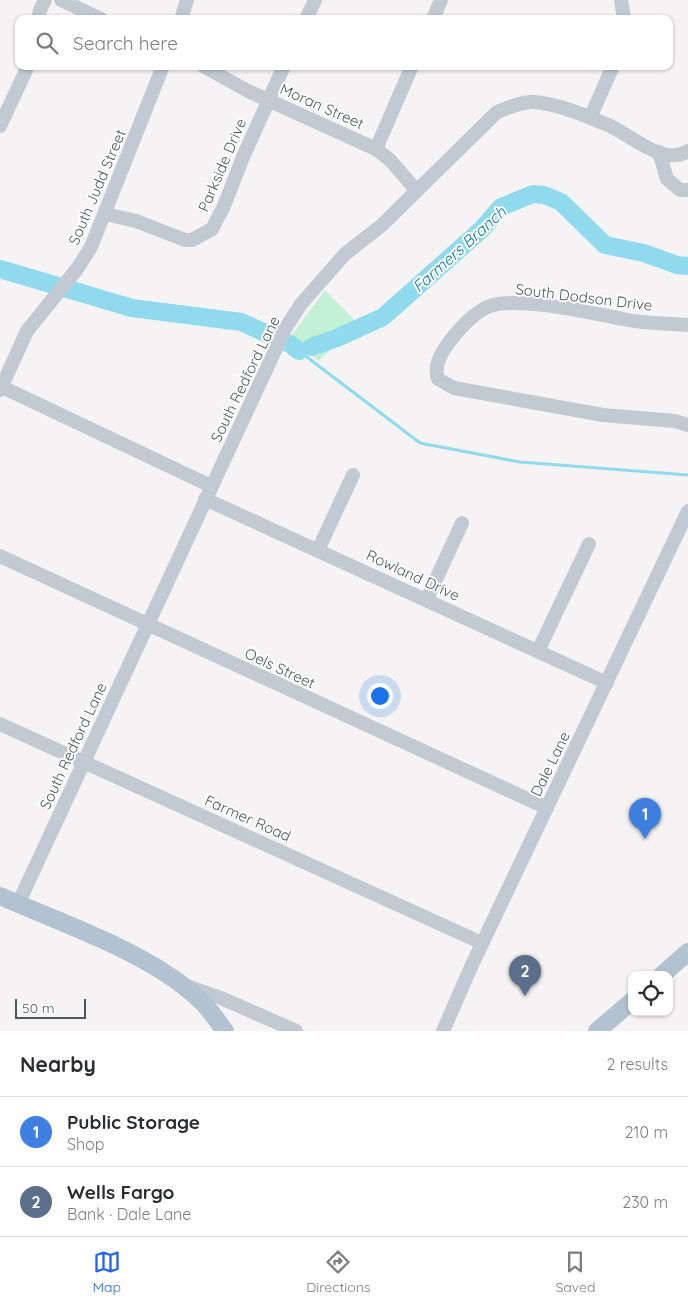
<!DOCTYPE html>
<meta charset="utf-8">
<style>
body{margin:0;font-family:Quicksand,sans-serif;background:#f2f2f3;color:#2b2b33}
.controls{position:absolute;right:15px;bottom:15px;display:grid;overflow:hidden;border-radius:10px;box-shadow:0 1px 4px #0004}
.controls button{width:45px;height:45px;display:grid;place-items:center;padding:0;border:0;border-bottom:1px solid #e1e1e2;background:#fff;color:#2b2b33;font:25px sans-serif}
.scale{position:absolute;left:15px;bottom:12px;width:71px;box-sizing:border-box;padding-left:5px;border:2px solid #4a5661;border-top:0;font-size:14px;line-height:18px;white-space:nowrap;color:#4a5661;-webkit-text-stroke:4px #fff;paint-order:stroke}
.you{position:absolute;left:379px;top:695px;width:18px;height:18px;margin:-12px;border:4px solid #fff;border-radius:50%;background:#1a73e8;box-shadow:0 0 0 8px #1a73e833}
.badge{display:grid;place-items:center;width:32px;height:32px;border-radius:50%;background:#2563eb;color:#fff;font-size:16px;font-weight:700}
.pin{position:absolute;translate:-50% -41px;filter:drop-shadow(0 1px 2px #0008)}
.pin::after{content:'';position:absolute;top:26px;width:18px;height:15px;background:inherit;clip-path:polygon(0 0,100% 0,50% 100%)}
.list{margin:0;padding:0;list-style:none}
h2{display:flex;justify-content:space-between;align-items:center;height:65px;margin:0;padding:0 20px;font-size:21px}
h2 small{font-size:16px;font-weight:400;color:#7c7c81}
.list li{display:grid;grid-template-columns:32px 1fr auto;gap:15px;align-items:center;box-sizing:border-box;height:70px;padding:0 20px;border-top:1px solid #e1e1e2}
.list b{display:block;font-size:19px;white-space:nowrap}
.list p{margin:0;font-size:16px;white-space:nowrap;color:#7c7c81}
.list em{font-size:16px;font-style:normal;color:#7c7c81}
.icon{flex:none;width:28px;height:28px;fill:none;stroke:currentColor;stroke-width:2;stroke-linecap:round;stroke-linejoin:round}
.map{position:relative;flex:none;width:688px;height:1031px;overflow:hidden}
.search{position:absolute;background:#fff;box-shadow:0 1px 4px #0004;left:15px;right:15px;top:15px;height:55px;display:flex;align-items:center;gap:12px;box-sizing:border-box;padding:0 18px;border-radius:10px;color:#7c7c81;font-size:19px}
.sheet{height:205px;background:#fff}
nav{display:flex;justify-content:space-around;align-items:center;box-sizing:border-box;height:70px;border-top:1px solid #e1e1e2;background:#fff;font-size:14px;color:#7c7c81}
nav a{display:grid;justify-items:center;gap:2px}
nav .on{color:#2563eb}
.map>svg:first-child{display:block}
</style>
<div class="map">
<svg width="688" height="1031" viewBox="0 0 688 1031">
<rect width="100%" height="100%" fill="#f5f3f3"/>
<path fill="#c3f1d5" d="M325,290L359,325L318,361L292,335Z"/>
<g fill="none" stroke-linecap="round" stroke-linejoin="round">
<path stroke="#90daee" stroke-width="3" d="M299,351L420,443L520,462L688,475
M300,351L307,349"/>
<path stroke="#90daee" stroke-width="18" d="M0,269L132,308L241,322L290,344L299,351
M311,347L337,338L383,317L482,229L501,207L533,194L544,195L561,202L605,245L644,253L677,265L688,266"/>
<path stroke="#c1cad2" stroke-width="14" d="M61,0L101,19
M621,0L624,19
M38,19L40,10L45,0
M181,19L187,0
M306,19L315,0
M433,19L441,0
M203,66L248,91L376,149L390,160L416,190
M590,118L613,66
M0,126L28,66
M376,149L412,66
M659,152L667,179L680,190H688
M106,214L136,221L185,240H192L212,229L224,206L243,157L284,66
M688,325C667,323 644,324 623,319C591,313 519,296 490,306C474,312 460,328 450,341C442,352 433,365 438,379L454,388L603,415L675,421L688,425
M0,386L211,486
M0,390L27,331L77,269L91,247L163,66
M205,499L607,683
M318,550L353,475
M0,556L547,808
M427,599L462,523
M538,651L589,544
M0,724L482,943
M18,904L285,329L301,304L345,254L382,225L497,112C508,108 522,101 534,102C559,104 584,115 608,125C630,134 663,167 688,151
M187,986L221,998L296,1031
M443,1031L471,967L688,511"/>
<path stroke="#b3c2d1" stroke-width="18" d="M0,896C63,924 152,953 201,1001C210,1009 217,1021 225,1031
M662,975L688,952
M597,1031L632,1001"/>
</g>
<g text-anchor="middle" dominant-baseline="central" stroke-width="4" stroke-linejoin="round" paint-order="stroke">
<g font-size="15" fill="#4a5661" stroke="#fff">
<text transform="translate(322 106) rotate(24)">Moran Street</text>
<text transform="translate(222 165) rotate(-67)">Parkside Drive</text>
<text transform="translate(97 187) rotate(-67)">South Judd Street</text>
<text transform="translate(584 297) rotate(7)">South Dodson Drive</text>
<text transform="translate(245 379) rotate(-64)">South Redford Lane</text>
<text transform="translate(413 575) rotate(25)">Rowland Drive</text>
<text transform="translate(280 668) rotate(25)">Oels Street</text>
<text transform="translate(73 746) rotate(-65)">South Redford Lane</text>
<text transform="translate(550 764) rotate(-64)">Dale Lane</text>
<text transform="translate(248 818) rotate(24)">Farmer Road</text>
</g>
<g font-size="16" font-style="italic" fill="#0c7c9b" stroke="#fff">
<text transform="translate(459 249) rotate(-42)">Farmers Branch</text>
</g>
</g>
</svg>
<div class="controls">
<button><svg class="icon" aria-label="locate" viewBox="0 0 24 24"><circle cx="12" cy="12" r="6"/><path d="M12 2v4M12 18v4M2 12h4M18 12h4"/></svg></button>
</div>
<div class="scale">50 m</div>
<div class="you"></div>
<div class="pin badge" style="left:645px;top:839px;background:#3f7fe0">1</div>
<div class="pin badge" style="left:525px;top:996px;background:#5c6f8a">2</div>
<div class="search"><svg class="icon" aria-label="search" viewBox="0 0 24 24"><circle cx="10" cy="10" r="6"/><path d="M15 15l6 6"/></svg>Search here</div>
</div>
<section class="sheet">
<h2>Nearby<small>2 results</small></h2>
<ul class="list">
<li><span class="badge" style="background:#3f7fe0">1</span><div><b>Public Storage</b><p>Shop</p></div><em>210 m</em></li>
<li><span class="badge" style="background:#5c6f8a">2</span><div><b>Wells Fargo</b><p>Bank · Dale Lane</p></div><em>230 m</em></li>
</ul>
</section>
<nav>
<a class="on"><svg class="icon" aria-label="map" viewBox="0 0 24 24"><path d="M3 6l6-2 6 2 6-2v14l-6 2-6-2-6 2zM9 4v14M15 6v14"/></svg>Map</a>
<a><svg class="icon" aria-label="directions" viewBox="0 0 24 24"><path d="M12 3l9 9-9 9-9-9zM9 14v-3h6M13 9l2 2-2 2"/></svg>Directions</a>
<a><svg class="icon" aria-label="saved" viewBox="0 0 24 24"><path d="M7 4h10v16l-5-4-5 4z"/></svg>Saved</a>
</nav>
